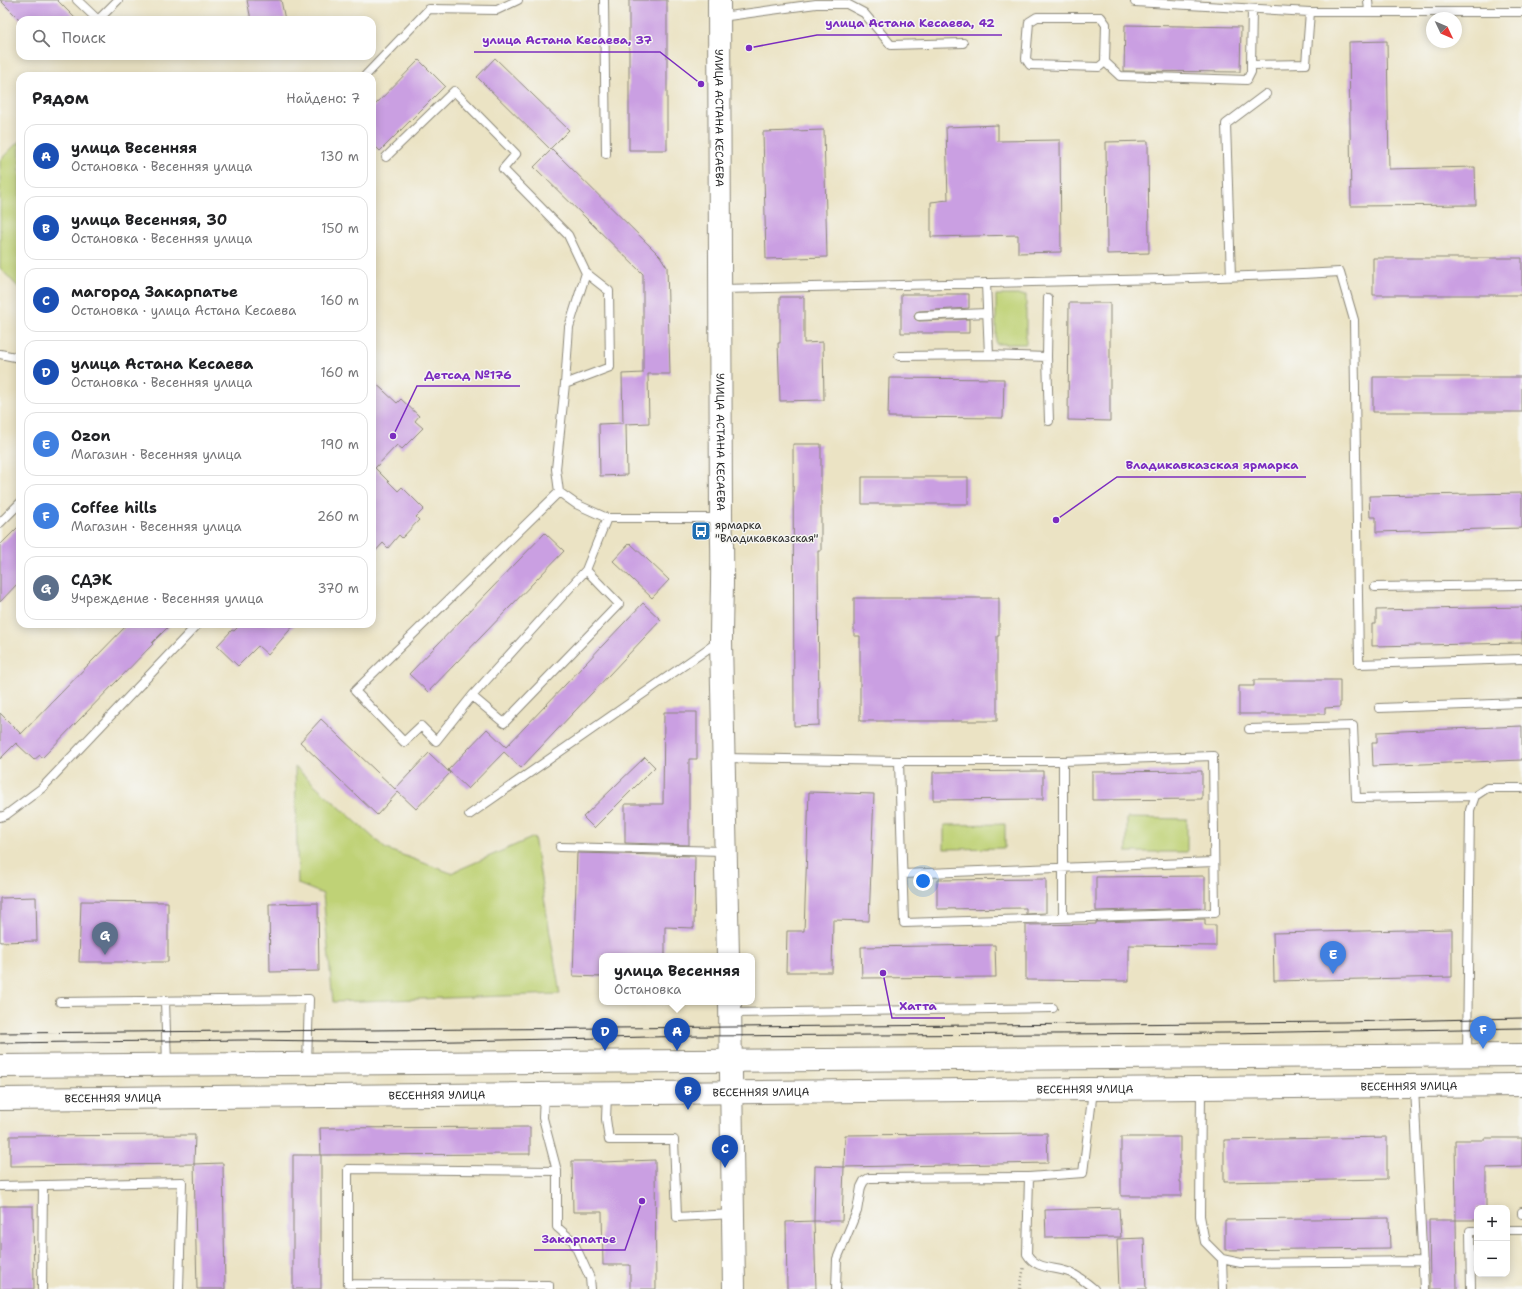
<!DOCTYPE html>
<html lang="ru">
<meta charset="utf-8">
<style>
body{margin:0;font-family:"Shantell Sans",sans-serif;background:#f2f2f2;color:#202124}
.controls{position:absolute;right:12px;bottom:12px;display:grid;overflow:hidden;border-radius:8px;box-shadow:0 2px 10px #0003}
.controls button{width:36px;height:36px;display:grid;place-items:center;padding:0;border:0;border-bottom:1px solid #e0e0e0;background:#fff;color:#202124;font:20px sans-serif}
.compass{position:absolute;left:1426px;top:12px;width:36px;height:36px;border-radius:50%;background:#fff;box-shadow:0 2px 10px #0003;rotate:134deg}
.you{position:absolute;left:923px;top:881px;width:14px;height:14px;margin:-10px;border:3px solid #fff;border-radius:50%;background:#1a73e8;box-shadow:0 0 0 6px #1a73e833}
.badge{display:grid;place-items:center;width:26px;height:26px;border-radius:50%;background:#1f6fb2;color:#fff;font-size:13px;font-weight:700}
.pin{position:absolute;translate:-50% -33px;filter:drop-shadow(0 1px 2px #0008)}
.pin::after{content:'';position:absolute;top:21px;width:14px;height:12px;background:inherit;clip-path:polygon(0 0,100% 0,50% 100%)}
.popup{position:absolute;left:599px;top:953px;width:156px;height:52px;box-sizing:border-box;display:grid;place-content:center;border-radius:8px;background:#fff;filter:drop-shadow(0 1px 3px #0005);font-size:13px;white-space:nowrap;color:#757577}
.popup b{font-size:15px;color:#202124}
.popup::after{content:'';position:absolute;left:50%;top:100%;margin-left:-8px;border:8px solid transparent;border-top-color:#fff}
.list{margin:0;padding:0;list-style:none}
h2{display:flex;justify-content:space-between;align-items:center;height:52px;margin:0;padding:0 16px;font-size:17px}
h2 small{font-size:13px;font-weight:400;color:#757577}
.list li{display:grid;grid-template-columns:26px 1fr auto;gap:12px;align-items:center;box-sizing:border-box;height:64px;margin:0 8px 8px;padding:0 8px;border:1px solid #e0e0e0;border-radius:12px}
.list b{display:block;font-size:15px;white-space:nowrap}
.list p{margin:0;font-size:13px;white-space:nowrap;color:#757577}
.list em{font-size:13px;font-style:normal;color:#757577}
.icon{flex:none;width:22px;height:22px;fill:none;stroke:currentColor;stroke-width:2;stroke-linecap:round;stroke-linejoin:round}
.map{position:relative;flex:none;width:1522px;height:1289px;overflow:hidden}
.search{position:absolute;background:#fff;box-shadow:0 2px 10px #0003;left:16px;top:16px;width:360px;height:44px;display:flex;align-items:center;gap:10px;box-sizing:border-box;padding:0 14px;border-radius:12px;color:#757577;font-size:15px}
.panel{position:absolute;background:#fff;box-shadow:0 2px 10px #0003;left:16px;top:72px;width:360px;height:556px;border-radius:12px}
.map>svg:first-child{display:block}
</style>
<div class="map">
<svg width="1522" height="1289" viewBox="0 0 1522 1289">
<rect width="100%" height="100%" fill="#f6f6f2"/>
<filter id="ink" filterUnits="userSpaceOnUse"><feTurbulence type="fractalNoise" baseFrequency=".025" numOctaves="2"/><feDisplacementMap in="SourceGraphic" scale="8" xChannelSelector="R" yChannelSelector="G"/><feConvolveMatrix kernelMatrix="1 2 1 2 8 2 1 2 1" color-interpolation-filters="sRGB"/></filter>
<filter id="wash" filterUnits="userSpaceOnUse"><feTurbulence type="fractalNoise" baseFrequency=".012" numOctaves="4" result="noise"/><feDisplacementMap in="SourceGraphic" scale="16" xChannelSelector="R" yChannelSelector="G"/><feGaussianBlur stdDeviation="0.9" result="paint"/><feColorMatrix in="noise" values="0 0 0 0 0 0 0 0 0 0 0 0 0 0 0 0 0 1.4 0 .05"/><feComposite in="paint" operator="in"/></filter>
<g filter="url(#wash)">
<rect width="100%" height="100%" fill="#ebe3c4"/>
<path fill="#bfd276" stroke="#757e50" d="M20,140V289L0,268V160Z
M996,295H1026V344H996Z
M295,767L386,849L451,873L534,837L560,994L333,1002L323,894L298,884Z
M1127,818L1187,819V852H1127Z
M1005,824V848L944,849V825Z"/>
<g id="blocks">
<path fill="#ca9fe2" d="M0,0H57L77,20H20Z
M247,0H281L285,20H251Z
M629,0H667V150H629Z
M1125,25L1241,27L1240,72L1124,71Z
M1387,41L1389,169L1475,167L1476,205L1351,206L1349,42Z
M495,58L569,130L550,149L477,77Z
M419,60L445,86L380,151L372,143V108Z
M998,125V141L1060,140L1061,252L1018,253V235L931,237V202L948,200L946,127Z
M824,130L827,257L766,259L763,132Z
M1148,141L1149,253L1107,254L1106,142Z
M552,149L660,256L667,267L670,374H648L649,423L626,424L627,475L600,476L599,424L623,423L622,374L643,373V274L534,167Z
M1373,258H1522V295H1373Z
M901,294H969V308L919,311L916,312L914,316L915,319L919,321L969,319V333H901Z
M780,297H804V343L823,342L824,400L780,401L778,343H780Z
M1069,303H1110V421L1068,420Z
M1373,377H1522V412H1373Z
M889,378L1004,379L1003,418L888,417Z
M372,380L397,403L401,399L419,416L415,421L423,428L402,449L397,445L375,468L398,491L402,487L424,509L416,517L419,520L402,538L399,535L388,548L383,543L372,555Z
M793,444H821V551H818L819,725L794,726Z
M862,477H968V504H862Z
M1522,493V528L1376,532V517H1370L1369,496Z
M20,525V581L0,602V545Z
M545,533L564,551L428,692L409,674Z
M630,543L669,580L652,598L613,561Z
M854,598H999V636H997V721H860V636H854Z
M643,603L661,620L521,768L504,752L468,789L448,770L487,729L506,747Z
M1522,607V643L1372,646V624H1376V610Z
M128,624H171L152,643L153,644L42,758L40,755L34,760L16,743L0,759V713L21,734Z
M241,624H295L268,655L258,646L238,666L217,646L232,630L234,631Z
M1254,680H1340V707L1325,708V714H1239V686H1254Z
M664,712H697V759H689V845L625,843V804H663Z
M321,719L395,789L429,753L450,773L416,809L398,792L377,815L300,742Z
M1522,726V760L1373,766L1372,743H1377V732Z
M645,757L655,767L594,828L583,817Z
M1043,771V799L933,800V772Z
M1202,771V799L1092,800V772Z
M809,792L874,794L869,921L833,920L832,972H786L787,931H804Z
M577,853L695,856L694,928L665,927V956H602V977L573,976Z
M1205,876V908L1096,911V877Z
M1046,879V913L1026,914V908L937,909V880Z
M36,897L37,941L0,942V898Z
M81,901L168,902V962H79Z
M318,903L319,971L270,972L269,904Z
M1205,919V925H1216V946L1129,945V981L1026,980V925L1096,924V922Z
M1452,929V977L1274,981L1273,933Z
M995,945L996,977L862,978L861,947Z
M530,1127V1154L321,1155L320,1128Z
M1047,1133L1048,1163L844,1167L845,1135Z
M195,1135L194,1164L10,1166V1136Z
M1121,1137H1180V1182H1181V1196H1121Z
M1387,1137V1179L1224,1182V1140Z
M1485,1138H1522V1167L1486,1168V1208H1477V1220H1456L1455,1140H1485Z
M293,1155H321V1289H293Z
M655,1160L656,1289H630V1265H603L602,1212H573L572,1161H602V1162Z
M223,1163L225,1289H197L194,1164Z
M815,1166L844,1167L842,1221H814Z
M0,1206H33L34,1289H0Z
M1119,1208L1121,1237L1046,1238L1045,1210Z
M1389,1218L1390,1248L1225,1250V1220Z
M1429,1220H1456L1457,1289H1430Z
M814,1221L816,1289H787L786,1222Z
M1144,1238L1146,1289H1119L1117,1239Z"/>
</g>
</g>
<g filter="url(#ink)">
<use href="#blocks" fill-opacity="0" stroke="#8b8778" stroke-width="1"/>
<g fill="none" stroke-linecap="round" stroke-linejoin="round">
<defs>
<path id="lane" d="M77,0L98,20L118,0
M604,0L606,154
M1368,0L1369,12
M1135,2L1310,12
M1252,9L1251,65L1306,64L1310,12H1522
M721,17L816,4H847L864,13L891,45L963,43
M1105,62L1099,67L1030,65L1026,59L1029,22L1037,17H1101L1106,24L1105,62L1120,76L1247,80L1251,72V65
M365,76L429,9L497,10L518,0
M386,157L454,91L516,154L503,169L568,235L586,273L569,327L565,384L556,469L559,492L576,504L607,518H720
M1231,277L1226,124L1266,94
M986,283L989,355L1047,357L1048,298
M721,289L1162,279L1303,274L1340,272L1354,320L1359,664L1522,659
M919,316L987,313
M0,354L20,358
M899,356L989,355
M1047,357L1049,421
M565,384L610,367L609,291L586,273
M559,492L355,691L404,742L421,726L436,741L472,696L504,723L619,604L586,570L607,518
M0,523L20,503
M1375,587L1522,585
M472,696L586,570
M1379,708L1522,703
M1249,729L1353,726L1356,798L1475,796
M725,758L899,761L904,923L1215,913L1213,756L1063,761H899
M1063,761V918
M469,815L719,641
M0,817L6,815L42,788L198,624
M560,847L724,851
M903,874L1214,862
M165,1000L167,1064
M60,1002L309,999L307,1063
M731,1013L1053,1008
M1467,1054L1470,810L1475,796L1487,788H1522
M1414,1087L1424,1289
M1201,1089L1200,1216L1205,1242L1222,1259L1241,1263L1423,1261
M544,1094L543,1118L557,1171V1227L573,1241L590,1278L591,1289
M607,1094L606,1119L609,1140H674L677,1217L733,1214
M1029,1177L1027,1254C1037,1271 1056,1266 1071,1273C1080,1277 1087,1283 1094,1289
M0,1186L182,1182L179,1289
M1522,1212V1214
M1507,1230H1522
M1222,1259L1223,1289
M42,1289L43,1185
M549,1289V1285L348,1284V1169L557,1171
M836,1289L837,1259L857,1211L861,1187L864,1181L869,1178L1029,1177L1083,1173L1093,1090
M1471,1289L1470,1231H1477"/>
<g id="secondary">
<path id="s1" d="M719,0L721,518C724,559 721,600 721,642C723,746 725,851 728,956"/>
<path d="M730,1002L734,1289"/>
<path d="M0,1066L1522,1055"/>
<path id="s2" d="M0,1099L1522,1085"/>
</g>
</defs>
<use href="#lane" stroke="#8b8778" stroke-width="10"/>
<use href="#secondary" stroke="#8b8778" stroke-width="24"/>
<path stroke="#8b8778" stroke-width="2.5" stroke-dasharray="1 3" stroke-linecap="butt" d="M1020,1289L1024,1266"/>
<use href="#lane" stroke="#fff" stroke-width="8"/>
<use href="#secondary" stroke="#fff" stroke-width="22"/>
<path stroke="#2b2b2b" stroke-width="1" d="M0,1033L1343,1022L1522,1018
M0,1043L245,1040L409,1042L698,1036L1227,1033L1522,1028"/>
</g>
</g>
<defs>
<symbol id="bus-square" viewBox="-11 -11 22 22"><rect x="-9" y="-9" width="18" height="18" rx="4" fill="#1f6fb2" stroke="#f6f6f2"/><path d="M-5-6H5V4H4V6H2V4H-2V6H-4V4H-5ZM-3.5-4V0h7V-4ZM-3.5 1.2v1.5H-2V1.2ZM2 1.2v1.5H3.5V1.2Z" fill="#fff"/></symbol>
</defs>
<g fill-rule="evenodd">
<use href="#bus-square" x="690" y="520" width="22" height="22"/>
</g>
<g text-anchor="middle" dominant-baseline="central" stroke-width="3" stroke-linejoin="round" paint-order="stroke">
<g font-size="11" fill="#2b2b2b" stroke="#f6f6f2">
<text stroke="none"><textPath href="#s1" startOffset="118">УЛИЦА АСТАНА КЕСАЕВА</textPath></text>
<text stroke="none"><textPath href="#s1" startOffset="442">УЛИЦА АСТАНА КЕСАЕВА</textPath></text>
<text stroke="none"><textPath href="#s2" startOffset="1409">ВЕСЕННЯЯ УЛИЦА</textPath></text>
<text stroke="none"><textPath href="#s2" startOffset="1085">ВЕСЕННЯЯ УЛИЦА</textPath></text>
<text stroke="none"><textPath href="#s2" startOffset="761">ВЕСЕННЯЯ УЛИЦА</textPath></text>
<text stroke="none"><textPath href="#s2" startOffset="437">ВЕСЕННЯЯ УЛИЦА</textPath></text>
<text stroke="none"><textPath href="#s2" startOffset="113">ВЕСЕННЯЯ УЛИЦА</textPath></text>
</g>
<g font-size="11" fill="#2b2b2b" stroke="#f6f6f2" text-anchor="start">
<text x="715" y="525">ярмарка<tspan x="715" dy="13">"Владикавказская"</tspan></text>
</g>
</g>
<path fill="none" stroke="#7b2cbf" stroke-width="1.5" d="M749 48L817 35H1002M701 84L660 52H474M393 436L417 386H520M1056 520L1117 477H1306M883 973L892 1018H945M642 1201L625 1250H534"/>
<g fill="#7b2cbf" stroke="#f6f6f2" stroke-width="1.5">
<circle cx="749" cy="48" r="4"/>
<circle cx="701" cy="84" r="4"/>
<circle cx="393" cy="436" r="4"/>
<circle cx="1056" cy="520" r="4"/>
<circle cx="883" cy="973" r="4"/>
<circle cx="642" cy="1201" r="4"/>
</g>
<g font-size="12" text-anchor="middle" font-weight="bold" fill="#7b2cbf" stroke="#f6f6f2" stroke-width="3" stroke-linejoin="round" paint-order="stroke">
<text x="910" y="27">улица Астана Кесаева, 42</text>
<text x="567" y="44">улица Астана Кесаева, 37</text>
<text x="468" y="379">Детсад №176</text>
<text x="1212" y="469">Владикавказская ярмарка</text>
<text x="918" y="1010">Хатта</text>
<text x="579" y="1243">Закарпатье</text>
</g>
</svg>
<div class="controls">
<button>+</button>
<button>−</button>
</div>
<svg class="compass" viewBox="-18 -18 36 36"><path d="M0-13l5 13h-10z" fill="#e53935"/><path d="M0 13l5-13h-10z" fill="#757577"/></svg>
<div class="you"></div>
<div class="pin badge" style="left:677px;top:1051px;background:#1a4fb4">A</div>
<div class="popup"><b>улица Весенняя</b>Остановка</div>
<div class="pin badge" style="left:688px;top:1110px;background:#1a4fb4">B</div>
<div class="pin badge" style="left:725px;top:1168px;background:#1a4fb4">C</div>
<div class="pin badge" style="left:605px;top:1051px;background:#1a4fb4">D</div>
<div class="pin badge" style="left:1333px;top:974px;background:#3f7fe0">E</div>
<div class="pin badge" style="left:1483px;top:1049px;background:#3f7fe0">F</div>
<div class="pin badge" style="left:105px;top:955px;background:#5c6f8a">G</div>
<div class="search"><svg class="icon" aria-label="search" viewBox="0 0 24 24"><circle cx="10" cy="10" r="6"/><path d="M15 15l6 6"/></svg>Поиск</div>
<section class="panel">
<h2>Рядом<small>Найдено: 7</small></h2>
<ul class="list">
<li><span class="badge" style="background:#1a4fb4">A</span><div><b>улица Весенняя</b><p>Остановка · Весенняя улица</p></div><em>130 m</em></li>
<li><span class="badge" style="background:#1a4fb4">B</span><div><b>улица Весенняя, 30</b><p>Остановка · Весенняя улица</p></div><em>150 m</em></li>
<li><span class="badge" style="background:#1a4fb4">C</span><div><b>магород Закарпатье</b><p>Остановка · улица Астана Кесаева</p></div><em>160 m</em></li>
<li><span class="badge" style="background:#1a4fb4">D</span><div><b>улица Астана Кесаева</b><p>Остановка · Весенняя улица</p></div><em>160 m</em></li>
<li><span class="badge" style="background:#3f7fe0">E</span><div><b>Ozon</b><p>Магазин · Весенняя улица</p></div><em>190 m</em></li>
<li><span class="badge" style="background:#3f7fe0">F</span><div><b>Coffee hills</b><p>Магазин · Весенняя улица</p></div><em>260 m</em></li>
<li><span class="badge" style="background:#5c6f8a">G</span><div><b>СДЭК</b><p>Учреждение · Весенняя улица</p></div><em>370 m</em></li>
</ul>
</section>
</div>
